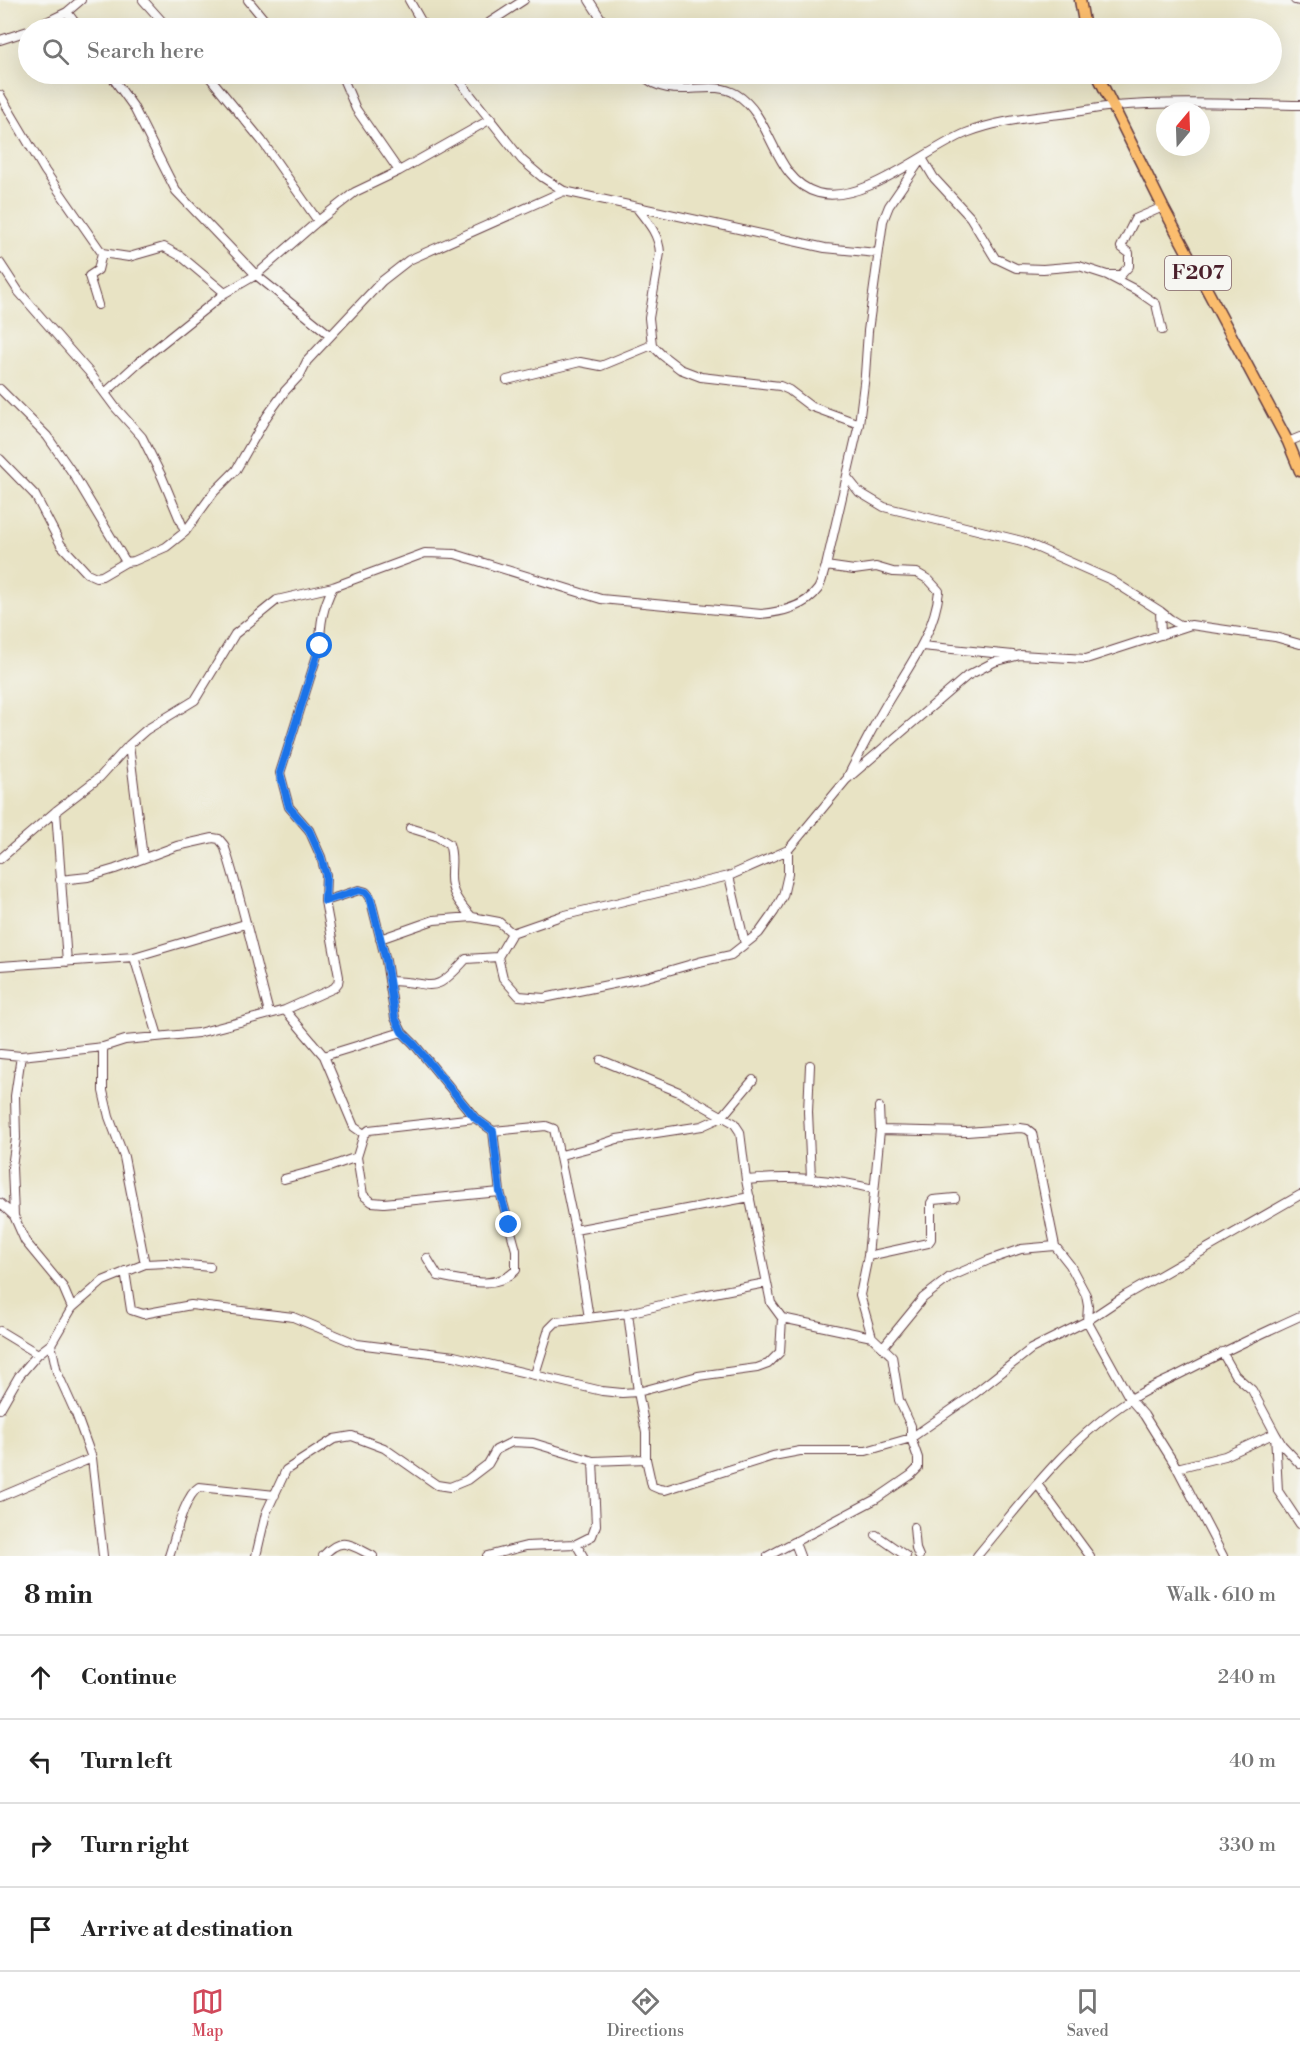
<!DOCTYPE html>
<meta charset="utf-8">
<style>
body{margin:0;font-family:"Libre Bodoni",serif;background:#f6f6f6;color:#222}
.compass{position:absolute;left:1156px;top:102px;width:54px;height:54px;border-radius:50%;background:#fff;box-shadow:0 6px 24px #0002;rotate:19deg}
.stop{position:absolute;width:18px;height:18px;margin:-14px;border:4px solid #1a73e8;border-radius:50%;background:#fff}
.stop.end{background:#1a73e8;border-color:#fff;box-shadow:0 2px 6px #0008}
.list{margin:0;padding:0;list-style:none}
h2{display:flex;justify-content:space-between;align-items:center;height:78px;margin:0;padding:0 24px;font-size:26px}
h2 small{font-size:20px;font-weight:400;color:#767676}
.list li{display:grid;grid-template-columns:39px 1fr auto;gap:18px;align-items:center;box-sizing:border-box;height:84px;padding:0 24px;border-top:2px solid #e0e0e0}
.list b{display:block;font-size:22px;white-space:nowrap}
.list em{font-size:20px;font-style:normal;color:#767676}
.icon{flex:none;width:33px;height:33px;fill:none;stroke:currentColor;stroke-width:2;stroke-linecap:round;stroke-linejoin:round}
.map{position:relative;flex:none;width:1300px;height:1556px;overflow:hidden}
.search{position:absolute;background:#fff;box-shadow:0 6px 24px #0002;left:18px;right:18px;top:18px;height:66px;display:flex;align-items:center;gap:15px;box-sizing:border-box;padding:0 21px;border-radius:33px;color:#767676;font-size:22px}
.sheet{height:414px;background:#fff}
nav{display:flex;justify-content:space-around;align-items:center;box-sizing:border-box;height:84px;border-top:2px solid #e0e0e0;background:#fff;font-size:16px;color:#767676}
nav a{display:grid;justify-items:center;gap:3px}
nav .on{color:#d1495b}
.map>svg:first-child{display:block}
</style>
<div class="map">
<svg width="1300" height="1556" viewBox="0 0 1300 1556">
<rect width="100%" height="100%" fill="#f6f6f2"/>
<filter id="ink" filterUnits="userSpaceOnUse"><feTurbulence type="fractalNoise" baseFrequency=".0167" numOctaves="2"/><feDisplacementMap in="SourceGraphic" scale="12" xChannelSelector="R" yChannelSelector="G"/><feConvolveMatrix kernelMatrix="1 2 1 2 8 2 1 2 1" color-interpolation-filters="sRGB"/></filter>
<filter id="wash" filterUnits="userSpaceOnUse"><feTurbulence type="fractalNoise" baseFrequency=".008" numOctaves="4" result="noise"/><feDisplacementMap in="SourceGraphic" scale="24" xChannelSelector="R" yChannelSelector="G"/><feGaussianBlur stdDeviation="1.35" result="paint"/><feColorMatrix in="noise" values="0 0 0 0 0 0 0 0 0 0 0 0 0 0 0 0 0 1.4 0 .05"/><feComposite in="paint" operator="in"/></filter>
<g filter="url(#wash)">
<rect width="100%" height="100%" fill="#e8e3c4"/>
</g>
<g filter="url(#ink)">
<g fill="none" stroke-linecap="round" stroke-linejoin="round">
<defs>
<path id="minor" d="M143,0L168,28
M248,0L271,28
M409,0L425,28
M589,0L607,28
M1295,0L1300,1
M67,12L79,28
M34,28L67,12L81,0
M481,28L524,0
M0,40L28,31
M110,74L133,106L176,191L256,275L330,335
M207,74L262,141L318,221
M341,74L356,109L399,171
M454,74L522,160L542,177L564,191L825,248L877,253
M641,74C671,104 709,77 736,94C774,117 772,180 818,193C863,205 925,150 966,133C996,121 1028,118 1060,114C1077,112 1096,108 1114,106C1175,101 1238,104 1300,105
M0,95L45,171L102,253L98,270L89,276L98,305
M922,158L934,178L970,217L995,258L1016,268L1043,269L1079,266L1107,275L1136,290L1156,304L1162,330
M636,207C647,221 659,234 660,253L649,318L652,345L662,355L680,369L701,377L780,386L789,390L810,406L859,424
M102,253L129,257L164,247L182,257L225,293
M0,263L19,292L89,372L115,407L142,437L162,477L185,532
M1109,275H1121L1129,266V253L1121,247L1135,219L1163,207
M507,380L580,362L601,366L652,345
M0,389L47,436L74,475L126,562
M105,393L139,362L225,293L256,275L318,221L355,192L399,171L491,119
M1288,442L1300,437
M0,459L35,495L61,545L87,573L96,577L102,576L126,562L134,561L166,547L185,532L214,492L236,470L267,416L285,391L300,375L307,361L382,281L409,260L564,191
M847,477L859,492L884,507L1022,541L1111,580L1160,611L1170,619L1180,625H1186
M826,566L854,570L876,567L893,572L917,573L929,580L939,591C935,633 907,669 887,703C873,727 860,752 848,776
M1160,611L1161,635
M922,646L1013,655
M129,745L143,858
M56,811L67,962
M410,828L436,836L449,844C453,855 451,862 451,874C450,892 460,905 472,917
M0,859L56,811L100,777L129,745L146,730L195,700L235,634L277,600L333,587L425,553L455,554L601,599L761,614C782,612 805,607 818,589C822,583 823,573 826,566L859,424L865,375L868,331L883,221L889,206L922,158
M729,876L788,850L846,780L967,676L994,662L1020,655L1086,659L1191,625L1275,637L1300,644
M60,880L88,877L115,869L177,846L213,838L219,839L224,845C242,900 254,957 269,1013
M325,901L359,890L366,892L370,897L386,961L395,1018L402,1032L414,1044L475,1118L493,1131L546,1126L554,1129L575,1230L589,1318
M380,939L434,920L472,917L499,922L512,933
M745,944L729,876L561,916L512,933L498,957L503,978L519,996L544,998L647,977L699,962L731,955L759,933L774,912L783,896L788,874V850
M134,957L158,1036
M0,966L134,957L245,924
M389,981C435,981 430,999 466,959L498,957
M285,1010L324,1056L354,1127L364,1134L369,1130L475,1118
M103,1047V1091L109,1117L124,1157L145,1264
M0,1054L21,1056L103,1047L125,1040L198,1033L285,1010L334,988L338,983L339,977L325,901L326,875L321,857L309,830L289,807L280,773L320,646C320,623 323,607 333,587
M21,1056L15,1096L16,1138L12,1167L14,1216L25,1241L63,1287L72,1308
M324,1056L402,1032
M601,1060L679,1092L734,1123L740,1132L746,1180L771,1303L782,1318L872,1337L892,1356L899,1400L911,1426V1438L918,1458V1468L911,1475L876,1499L768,1556
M810,1065L808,1112L811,1178
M880,1130L967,1132L1020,1128L1027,1129L1032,1133L1055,1246L1070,1265L1086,1295L1088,1306L1087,1321L1130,1399L1144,1415L1177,1468L1223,1556
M561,1155L596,1146L617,1139L702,1126L722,1117L753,1080
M357,1157L363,1195L372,1202L384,1203L500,1192
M284,1179L329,1167L357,1157L364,1134
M746,1180C792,1176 829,1178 874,1189
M0,1203L14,1216
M575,1230L750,1197
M868,1256L928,1243L931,1239V1203L933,1200L955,1198
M427,1258L438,1276C463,1280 496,1291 516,1270V1250L500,1192L493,1131
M125,1271L131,1310L143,1314L191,1305L293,1317L357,1344L454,1356L602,1391L622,1393L638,1392L698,1376L757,1368L768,1364L780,1352L782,1318
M628,1313L638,1392L646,1433V1459L652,1486L659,1489L665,1490L773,1456L800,1451H866L911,1438L974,1394L1031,1349L1087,1321L1126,1295L1300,1195
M0,1331L38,1354
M872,1337L860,1295L868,1256L880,1130L879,1107
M51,1344L57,1372L76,1414L92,1458L103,1556
M883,1347L923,1298L950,1277L989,1260L1021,1249L1055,1246
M1222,1352L1235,1375L1252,1390L1275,1433L1278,1491L1300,1524
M535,1374L549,1329L556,1322L628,1313L698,1296L766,1283
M0,1409L19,1376L38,1354L51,1344L72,1308L103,1281L145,1264L167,1263L210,1267
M1177,1468L1225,1456L1275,1433L1282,1445L1300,1464
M1037,1484L1090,1556
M0,1497L92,1458
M914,1527L916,1549L919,1556
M876,1535L906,1556
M795,1543L800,1556
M576,1544L583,1556
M169,1556C175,1539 184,1496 199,1487L275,1495
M256,1556L266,1513L286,1470L334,1439L352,1436L384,1448L437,1485L450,1487L467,1480L488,1464L496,1450L512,1442L533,1443L593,1461L646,1459
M323,1556C342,1535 350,1545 373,1556
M487,1556L526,1546L576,1544L592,1536L596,1525L593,1461
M977,1556C1022,1502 1071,1436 1131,1399C1145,1390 1161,1383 1176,1376C1217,1355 1258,1335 1300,1316"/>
<path id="major" d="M1080,0L1085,28
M1097,74L1163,207L1288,442L1300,471"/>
</defs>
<use href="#minor" stroke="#623c42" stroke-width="10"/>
<use href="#major" stroke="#623c42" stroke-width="13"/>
<use href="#minor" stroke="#fff" stroke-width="8"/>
<use href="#major" stroke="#fbbd6e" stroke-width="10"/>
</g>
</g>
<g fill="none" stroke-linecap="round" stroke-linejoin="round" filter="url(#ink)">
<path stroke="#1a73e8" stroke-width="8" d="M320,646L280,773L289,807L309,830L321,857L326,875L325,901L359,890L366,892L370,897L386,961L395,1018L402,1032L414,1044L475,1118L493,1131L500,1192L509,1225"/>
</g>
<g text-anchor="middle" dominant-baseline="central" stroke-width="6" stroke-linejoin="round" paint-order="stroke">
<rect fill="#f6f6f2" stroke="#7e6067" stroke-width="1.5" x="1165" y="256" width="66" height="34" rx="4.5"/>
<g font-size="20" font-weight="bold" fill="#4a1f2b">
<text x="1198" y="273">F207</text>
</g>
</g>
</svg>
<svg class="compass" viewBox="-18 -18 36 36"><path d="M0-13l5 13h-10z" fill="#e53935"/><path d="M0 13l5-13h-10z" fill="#767676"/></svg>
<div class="stop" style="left:320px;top:646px"></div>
<div class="stop end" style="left:509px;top:1225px"></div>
<div class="search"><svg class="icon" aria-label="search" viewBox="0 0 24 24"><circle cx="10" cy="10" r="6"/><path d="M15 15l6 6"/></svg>Search here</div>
</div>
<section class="sheet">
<h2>8 min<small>Walk · 610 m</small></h2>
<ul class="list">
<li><svg class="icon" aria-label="ahead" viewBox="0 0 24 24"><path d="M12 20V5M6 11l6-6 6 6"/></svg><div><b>Continue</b></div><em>240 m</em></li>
<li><svg class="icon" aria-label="left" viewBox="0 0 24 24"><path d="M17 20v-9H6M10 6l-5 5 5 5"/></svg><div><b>Turn left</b></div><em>40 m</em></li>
<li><svg class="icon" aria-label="right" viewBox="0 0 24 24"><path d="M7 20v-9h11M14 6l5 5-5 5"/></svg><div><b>Turn right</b></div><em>330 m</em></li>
<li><svg class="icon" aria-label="arrive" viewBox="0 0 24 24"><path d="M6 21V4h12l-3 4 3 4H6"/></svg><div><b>Arrive at destination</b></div></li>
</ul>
</section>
<nav>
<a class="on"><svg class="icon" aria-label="map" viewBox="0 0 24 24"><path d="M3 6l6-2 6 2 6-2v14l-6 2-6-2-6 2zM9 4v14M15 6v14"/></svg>Map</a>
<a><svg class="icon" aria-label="directions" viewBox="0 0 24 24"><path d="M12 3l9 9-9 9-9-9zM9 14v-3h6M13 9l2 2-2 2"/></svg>Directions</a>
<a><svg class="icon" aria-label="saved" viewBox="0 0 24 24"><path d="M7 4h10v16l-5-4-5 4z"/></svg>Saved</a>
</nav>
